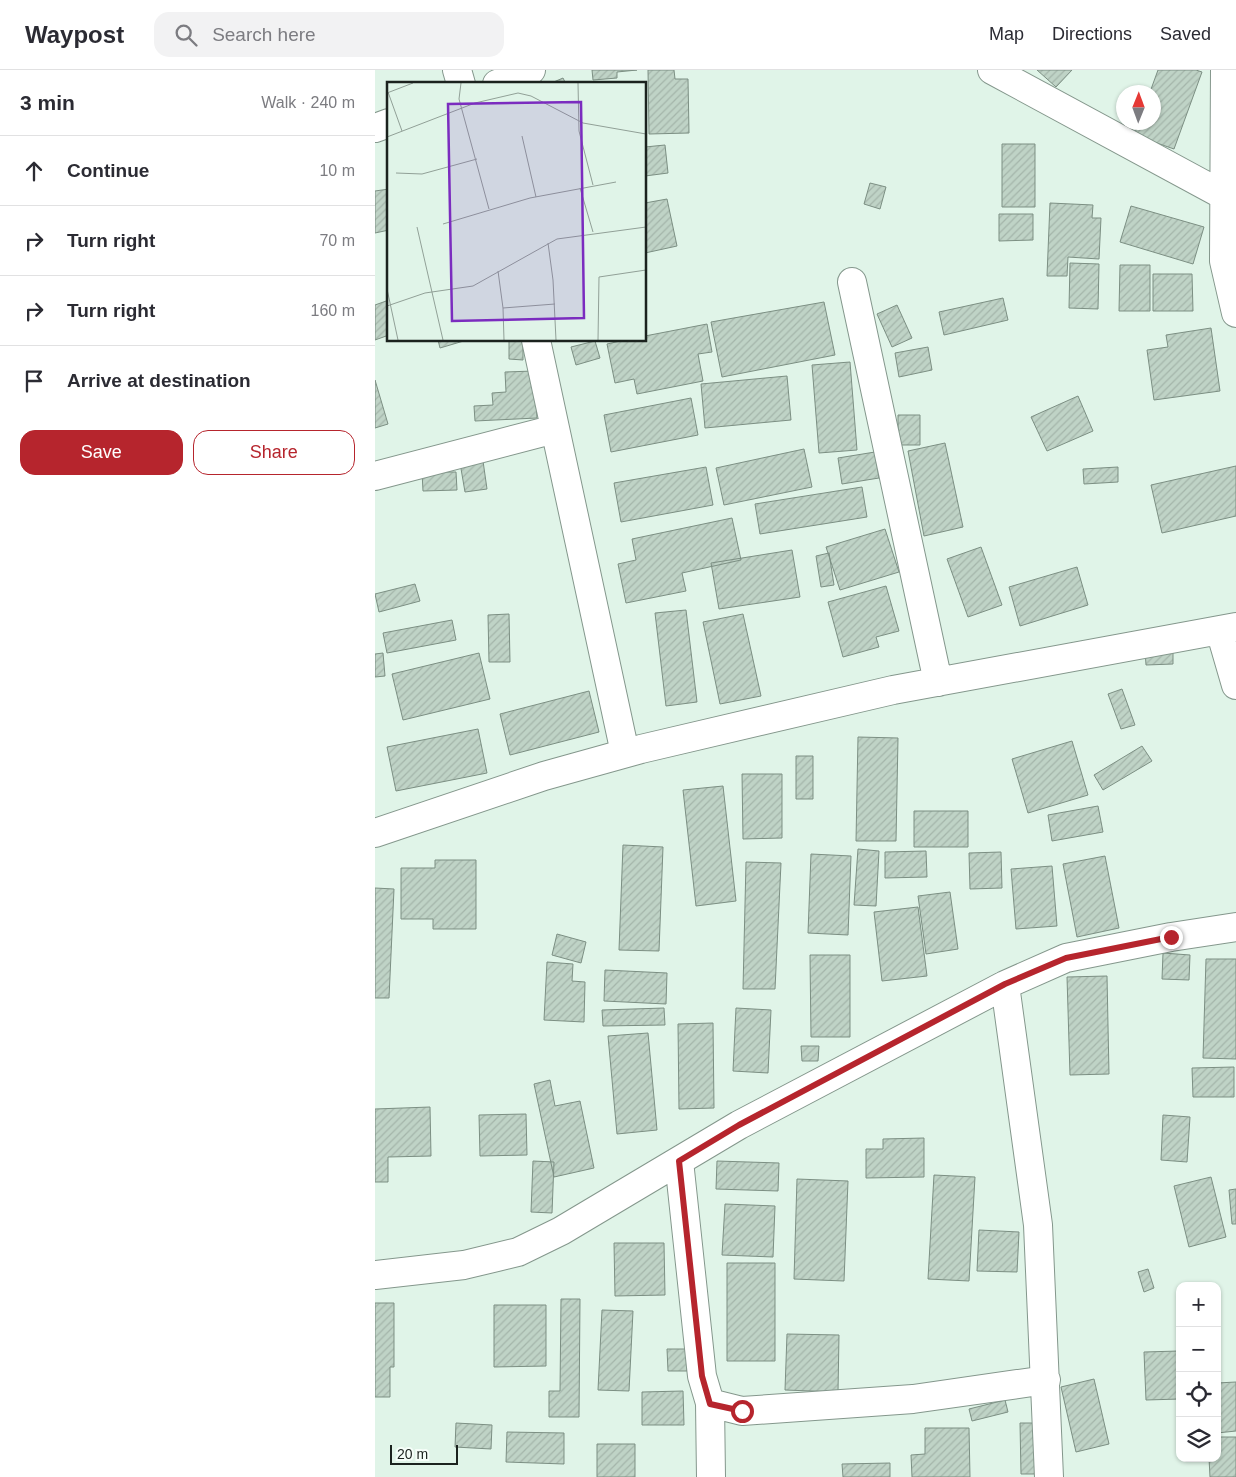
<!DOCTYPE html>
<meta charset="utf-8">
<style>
body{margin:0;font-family:Helvetica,sans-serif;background:#f2f2f3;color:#2b2b33}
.controls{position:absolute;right:15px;bottom:15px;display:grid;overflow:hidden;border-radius:10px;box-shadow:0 1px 4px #0004}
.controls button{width:45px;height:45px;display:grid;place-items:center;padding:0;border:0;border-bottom:1px solid #e1e1e2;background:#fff;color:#2b2b33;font:25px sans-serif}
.compass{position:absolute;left:741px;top:15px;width:45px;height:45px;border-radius:50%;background:#fff;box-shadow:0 1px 4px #0004;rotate:1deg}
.scale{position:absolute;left:15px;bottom:12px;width:68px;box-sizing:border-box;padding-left:5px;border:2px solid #1b221e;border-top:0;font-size:14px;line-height:18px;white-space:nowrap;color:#1b221e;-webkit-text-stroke:4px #f6fef9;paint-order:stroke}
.stop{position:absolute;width:15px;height:15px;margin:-11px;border:4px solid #b6252d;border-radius:50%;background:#fff}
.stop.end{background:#b6252d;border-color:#fff;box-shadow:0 1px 5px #0008}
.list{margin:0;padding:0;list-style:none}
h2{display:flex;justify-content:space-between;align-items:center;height:65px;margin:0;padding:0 20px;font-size:21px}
h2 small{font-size:16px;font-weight:400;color:#7c7c81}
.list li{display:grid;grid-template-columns:32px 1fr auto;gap:15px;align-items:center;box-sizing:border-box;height:70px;padding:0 20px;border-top:1px solid #e1e1e2}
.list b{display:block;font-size:19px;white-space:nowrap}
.list em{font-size:16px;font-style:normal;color:#7c7c81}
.actions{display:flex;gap:10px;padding:15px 20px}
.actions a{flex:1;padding:11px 0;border:1px solid #b6252d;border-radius:15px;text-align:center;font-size:18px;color:#b6252d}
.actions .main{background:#b6252d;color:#fff}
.icon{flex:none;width:28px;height:28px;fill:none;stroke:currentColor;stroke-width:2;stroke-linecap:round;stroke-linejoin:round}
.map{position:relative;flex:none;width:861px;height:1407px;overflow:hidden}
header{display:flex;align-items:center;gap:30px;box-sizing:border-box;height:70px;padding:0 25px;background:#fff;border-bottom:1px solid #e1e1e2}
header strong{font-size:24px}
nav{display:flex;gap:28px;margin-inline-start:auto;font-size:18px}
.search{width:350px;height:45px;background:#f2f2f3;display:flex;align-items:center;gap:12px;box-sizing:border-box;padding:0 18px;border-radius:15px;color:#7c7c81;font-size:19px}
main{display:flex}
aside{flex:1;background:#fff}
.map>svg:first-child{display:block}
</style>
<header>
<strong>Waypost</strong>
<div class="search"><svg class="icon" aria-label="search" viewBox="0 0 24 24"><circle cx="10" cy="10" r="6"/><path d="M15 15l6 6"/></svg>Search here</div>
<nav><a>Map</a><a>Directions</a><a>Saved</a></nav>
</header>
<main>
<aside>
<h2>3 min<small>Walk · 240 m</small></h2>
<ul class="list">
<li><svg class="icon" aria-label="ahead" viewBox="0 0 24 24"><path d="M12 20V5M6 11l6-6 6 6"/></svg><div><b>Continue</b></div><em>10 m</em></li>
<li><svg class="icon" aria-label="right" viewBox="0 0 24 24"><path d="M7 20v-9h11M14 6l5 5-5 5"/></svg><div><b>Turn right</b></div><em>70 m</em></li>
<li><svg class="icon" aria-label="right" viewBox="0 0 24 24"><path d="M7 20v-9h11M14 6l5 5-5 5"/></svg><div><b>Turn right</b></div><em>160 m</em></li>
<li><svg class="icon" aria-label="arrive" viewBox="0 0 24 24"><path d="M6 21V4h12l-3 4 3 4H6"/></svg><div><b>Arrive at destination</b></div></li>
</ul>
<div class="actions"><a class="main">Save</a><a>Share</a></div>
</aside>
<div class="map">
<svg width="861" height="1407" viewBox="0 0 861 1407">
<defs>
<pattern id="building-hatch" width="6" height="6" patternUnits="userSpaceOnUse" patternTransform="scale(1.25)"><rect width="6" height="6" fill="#bfd3c6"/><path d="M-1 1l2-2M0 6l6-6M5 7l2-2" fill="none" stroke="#a4b5aa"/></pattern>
</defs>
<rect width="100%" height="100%" fill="#e0f4e8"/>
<path fill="url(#building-hatch)" stroke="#7c8f83" d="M217,0H262L242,2V8L218,10Z
M273,0H299L300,9H313L314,63L274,64Z
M662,0H697L681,17Z
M783,0H821L827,2L799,79L759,65L764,52H778V22H775Z
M188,8L191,14H174Z
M627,74H660V137H627Z
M290,75L293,103L270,106V77Z
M495,113L511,117L505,139L489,134Z
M14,119V160L0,163V121Z
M292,129L302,176L270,183V133Z
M675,133L718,135L717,148H726L724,189L693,187L692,206H672Z
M756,136L829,157L818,194L745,172Z
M624,144H658V170L624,171Z
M695,193L724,194L723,239L694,238Z
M745,195H775V241H744Z
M778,204H817L818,241H778Z
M628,228L633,250L569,265L564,242Z
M14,230V265L0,270V235Z
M449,232L460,285L347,307L336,252Z
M522,235L537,268L517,277L502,244Z
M332,254L337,282L323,284L328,311L262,324L259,309L240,313L232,274L250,270H270V266Z
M836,258L845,321L779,330L772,280L793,277L791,265Z
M63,270H92L65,278Z
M134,270H148V290L134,289Z
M220,271L225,288L201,295L196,277Z
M553,277L557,300L524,307L520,283Z
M475,292L482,380L444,383L437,295Z
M159,301L162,348L100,351L99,336L118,335L117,323L131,322L130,302Z
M412,306L416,350L330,358L326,314Z
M0,310L13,354L0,358Z
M703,326L718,361L672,381L656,347Z
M316,328L323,365L236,382L229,345Z
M523,345H545V375H523Z
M570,373L588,457L549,466L533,381Z
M429,379L437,417L349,435L341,398Z
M500,382L504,408L467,414L463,388Z
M107,384L112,419L90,422L84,387Z
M861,396V446L787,463L776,415Z
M331,397L338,435L246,452L239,413Z
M743,397V412L709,414L708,399Z
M47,402H81L82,420L48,421Z
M487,417L492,447L385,464L380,434Z
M357,448L366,490L307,503L311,521L251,533L243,494L261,490L257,469Z
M510,459L524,502L465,520L451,477Z
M606,477L627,535L593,547L572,489Z
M417,480L425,527L344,539L336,493Z
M454,483L459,515L446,517L441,486Z
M702,497L713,535L645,556L634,517Z
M40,514L45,531L4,542L0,524Z
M511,516L524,561L501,567L504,577L468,587L453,532Z
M311,540L322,632L291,636L280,543Z
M134,544L135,592H114L113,545Z
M368,544L386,626L345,634L328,552Z
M77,550L81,570L12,583L8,563Z
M798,579V594L771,595L770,580Z
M8,583L10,606L0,607V584Z
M104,583L115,629L28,650L17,604Z
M747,619L760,655L746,659L733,624Z
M214,621L224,662L135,685L125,644Z
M103,659L112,703L21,721L12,677Z
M483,667L523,668L521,771H481Z
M697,671L713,725L653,743L637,689Z
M767,676L777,691L728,720L719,705Z
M421,686H438V729H421Z
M367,704H407V768L368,769Z
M348,716L361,831L321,836L308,720Z
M723,736L728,762L677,771L673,745Z
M539,741H593V777H539Z
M248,775L288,777L284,881L244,880Z
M483,779L504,781L501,836L479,835Z
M551,781L552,807L510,808V782Z
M626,782L627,818L595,819L594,783Z
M436,784L476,786L473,865L433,863Z
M730,786L744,858L702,867L688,794Z
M60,790H101V859H58V849H26V798H60Z
M371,792L406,793L400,919H368Z
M677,796L682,856L641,859L636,799Z
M0,818L19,819L14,928H0Z
M575,822L583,879L551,884L543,826Z
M543,837L552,906L507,911L499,842Z
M182,864L211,872L206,893L177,885Z
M788,883L815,885L814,910L787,909Z
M435,885H475V967H436Z
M831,889H861V989L828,988Z
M172,892L198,894L197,911L210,912L209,952L169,950Z
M230,900L292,903L291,934L229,931Z
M732,906L734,1004L695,1005L692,907Z
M289,938L290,955L228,956L227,940Z
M361,938L396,940L393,1003L358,1001Z
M338,953L339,1038L304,1039L303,954Z
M273,963L282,1060L242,1064L233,966Z
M426,976H444L443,991H427Z
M859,997V1027H818L817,998Z
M175,1010L180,1036L205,1031L219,1098L179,1107L159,1014Z
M55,1037L56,1086L13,1087V1112H0V1039Z
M151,1044L152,1085L105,1086L104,1045Z
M788,1045L815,1047L812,1092L786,1090Z
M549,1068V1107L491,1108V1079H508V1069Z
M158,1091L179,1092L177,1143L156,1142Z
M342,1091L404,1093L403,1121L341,1119Z
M559,1105L600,1107L594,1211L553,1209Z
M836,1107L851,1167L814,1177L799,1116Z
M422,1109L473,1111L469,1211L419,1209Z
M861,1119V1154H857L854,1120Z
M350,1134L400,1136L398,1187L347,1185Z
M604,1160L644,1162L642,1202L602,1201Z
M239,1173H289L290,1225L240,1226Z
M352,1193H400V1291H352Z
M773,1199L779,1218L769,1222L763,1202Z
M186,1229H205L204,1347H174V1321H185Z
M0,1233H19V1297H15V1327H0Z
M119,1235H171V1296L119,1297Z
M227,1240L258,1241L254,1321L223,1320Z
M412,1264L464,1265L463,1322L410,1320Z
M292,1279H312V1301H293Z
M804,1281L805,1329L771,1330L769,1282Z
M719,1309L734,1374L701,1382L686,1317Z
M861,1312V1361L842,1363V1313Z
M308,1321L309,1355H267V1322Z
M630,1330L633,1342L597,1351L594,1339Z
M81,1353L117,1355L116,1379L80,1377Z
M645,1353H660V1404H646Z
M550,1358H594L595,1407H537L536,1385L550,1384Z
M132,1362L189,1363V1394L131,1392Z
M842,1367H861V1407H835L834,1388H842Z
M222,1374H260V1407H222Z
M515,1393V1407H468L467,1394Z"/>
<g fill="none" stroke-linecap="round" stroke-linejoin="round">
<defs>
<path id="minor" d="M82,0L86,14
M617,0L861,132
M850,0L849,191L861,243
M122,14L156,0
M0,58L14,53
M477,212L563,612
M161,270L250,683
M0,406L180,359
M845,560L861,615
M0,763L169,706L266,679L518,620L861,557
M630,915L663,1155L674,1407
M304,1091L327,1306L335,1333L367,1341L538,1329L671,1310
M0,1205L89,1195L143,1182L186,1161L364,1055L630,915L691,888L796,867L861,857
M335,1333L336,1407"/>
</defs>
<use href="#minor" stroke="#84978c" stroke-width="30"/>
<use href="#minor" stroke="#fff" stroke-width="28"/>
</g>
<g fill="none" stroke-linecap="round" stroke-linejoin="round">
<path stroke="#b6252d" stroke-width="6" d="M367,1341L335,1334L327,1306L304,1091L364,1055L630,914L691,888L796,867"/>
</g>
<g transform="translate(12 12)">
<rect width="259" height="259" fill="#e0f4e8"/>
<path fill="none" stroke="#91a097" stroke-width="1" d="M74,1L72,17L102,127M191,1L192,49L206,103M1,10L15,49M0,11L26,1M135,54L149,115M0,55L88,21L131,11L144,14L196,41L259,52M9,91L35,92L90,77M193,106L206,150M56,142L143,116L229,100M30,145L56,258M161,161L166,198L169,258M111,189L116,226L168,222M0,207L11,258M0,224L38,211L86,204L170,157L259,145M116,226L117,258M211,258L212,195L259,188"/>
<path fill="#7b2cbf" fill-opacity="0.15" stroke="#7b2cbf" stroke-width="2.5" d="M194,20L197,236L65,239L61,22Z"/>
<rect width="259" height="259" fill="none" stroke="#1b221e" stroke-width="2.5"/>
</g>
</svg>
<div class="controls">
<button>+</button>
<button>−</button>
<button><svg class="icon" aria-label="locate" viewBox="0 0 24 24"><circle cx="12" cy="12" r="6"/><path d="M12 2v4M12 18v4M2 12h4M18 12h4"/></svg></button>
<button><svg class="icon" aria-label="layers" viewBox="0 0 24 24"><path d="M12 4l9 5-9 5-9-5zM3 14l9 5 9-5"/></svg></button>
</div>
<svg class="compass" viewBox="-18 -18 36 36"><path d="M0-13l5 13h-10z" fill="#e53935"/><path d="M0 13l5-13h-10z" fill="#7c7c81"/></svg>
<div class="scale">20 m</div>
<div class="stop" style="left:367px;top:1341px"></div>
<div class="stop end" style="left:796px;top:867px"></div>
</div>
</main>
